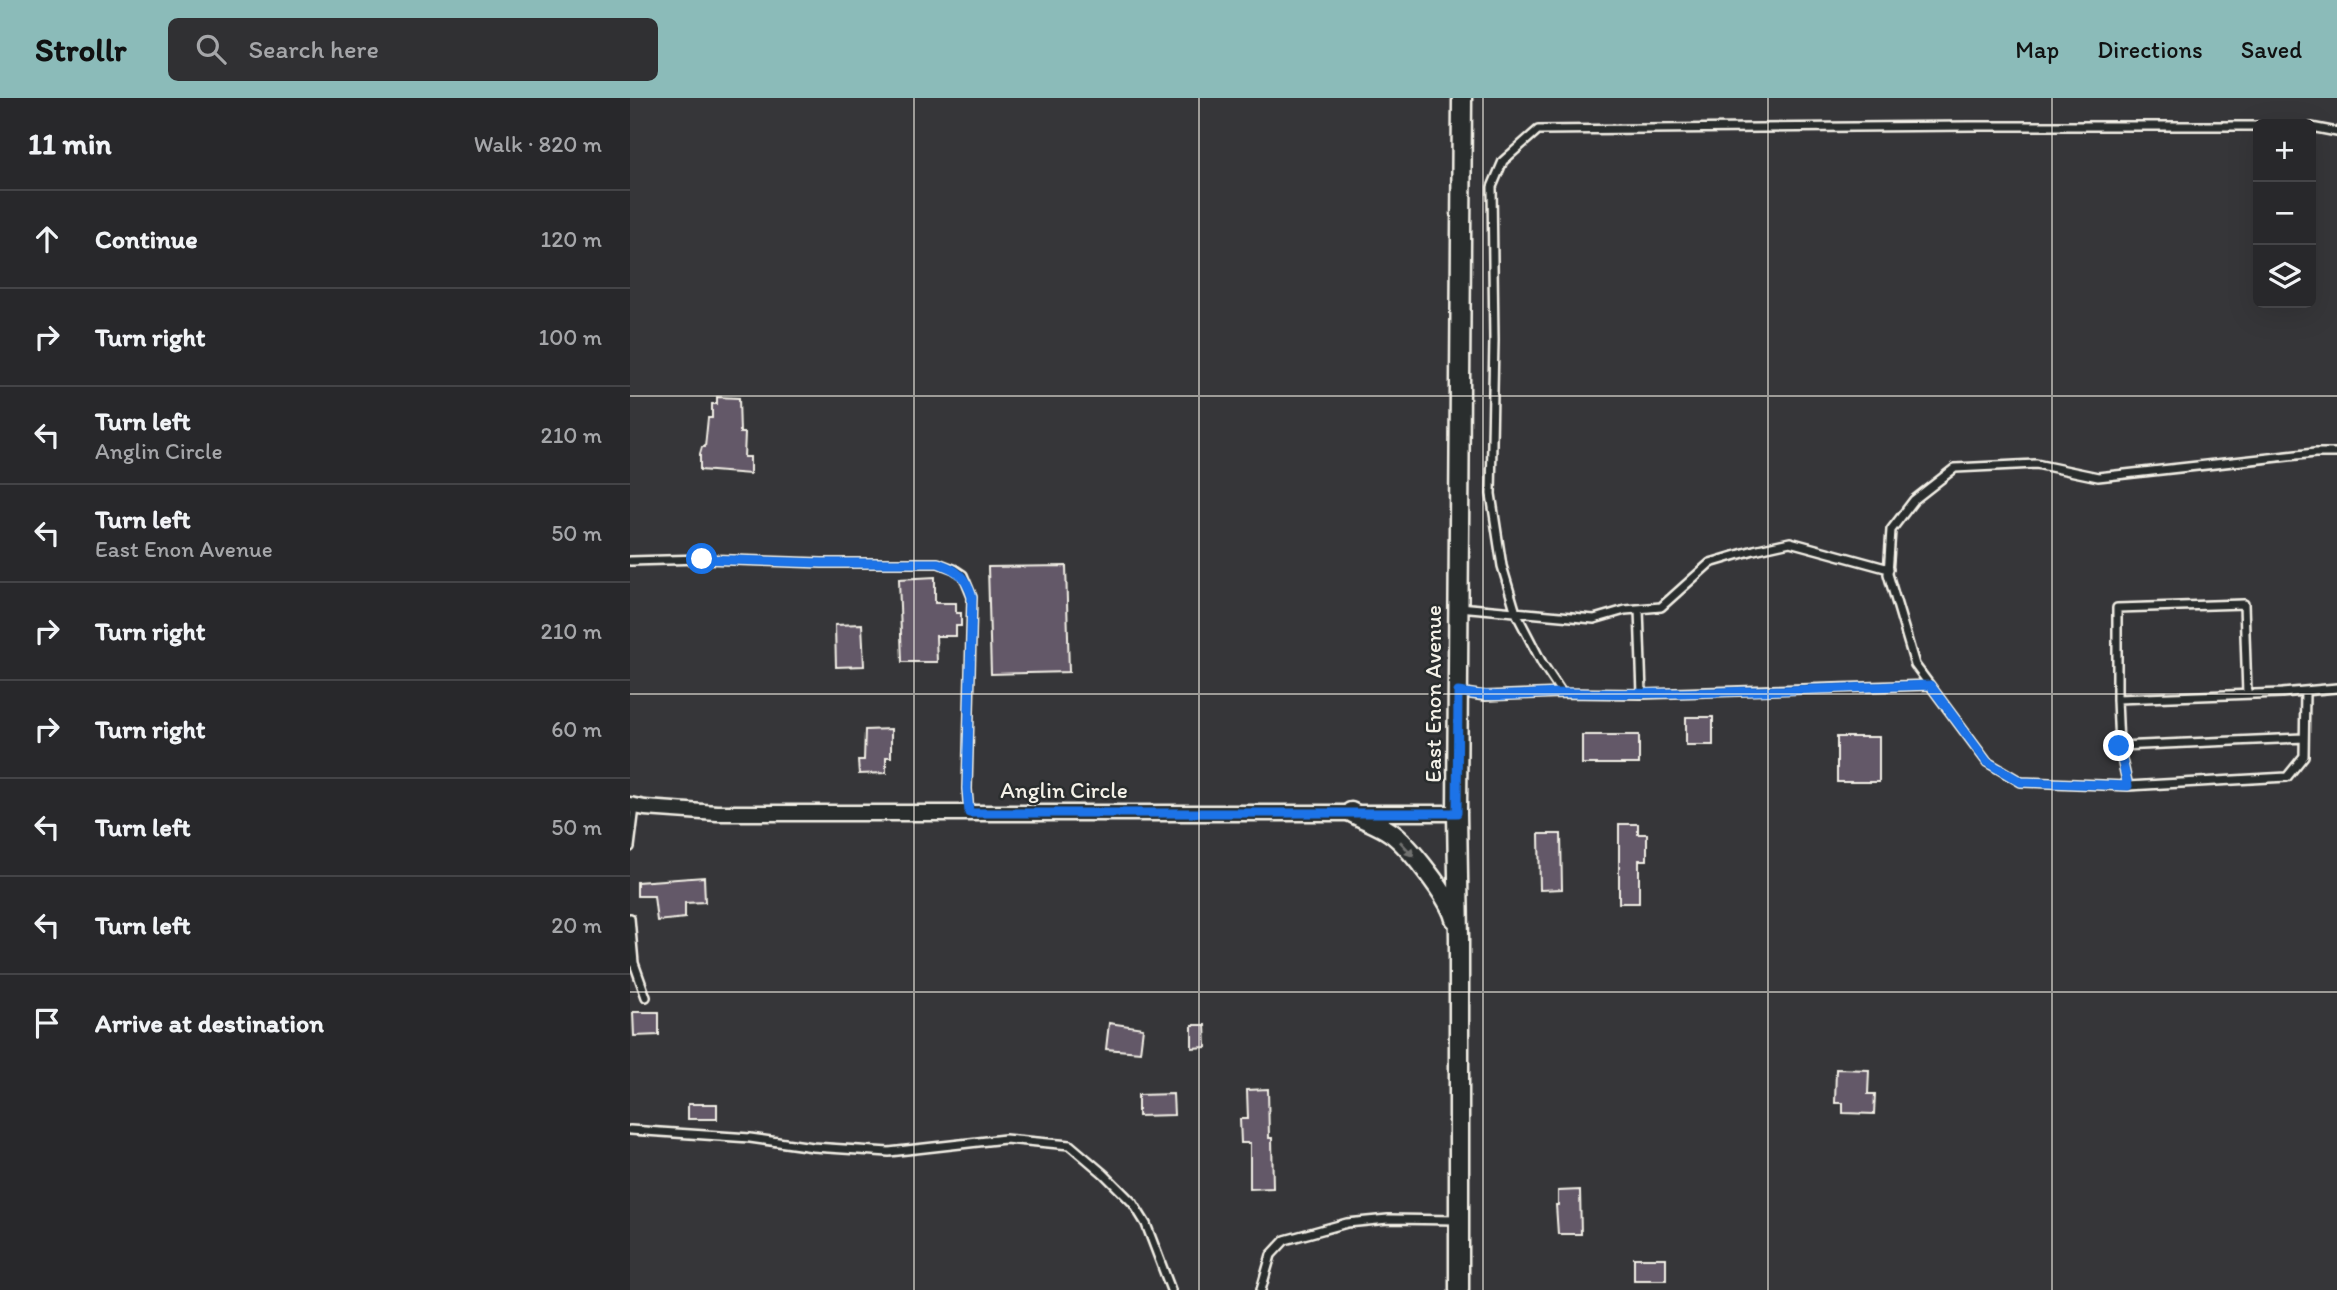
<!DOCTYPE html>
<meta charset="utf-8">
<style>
body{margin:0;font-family:Itim,sans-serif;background:#303033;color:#f1f3f6}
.controls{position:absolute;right:21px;top:21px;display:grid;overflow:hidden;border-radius:10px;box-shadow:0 7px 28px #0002}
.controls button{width:63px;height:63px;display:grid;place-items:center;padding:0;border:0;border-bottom:2px solid #444447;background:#28282b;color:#f1f3f6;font:35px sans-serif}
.stop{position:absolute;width:21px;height:21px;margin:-16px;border:5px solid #1a73e8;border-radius:50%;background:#fff}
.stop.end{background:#1a73e8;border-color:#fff;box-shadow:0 2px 7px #0008}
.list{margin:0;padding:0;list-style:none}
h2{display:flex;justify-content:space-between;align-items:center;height:91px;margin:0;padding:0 28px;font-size:30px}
h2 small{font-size:23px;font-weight:400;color:#a5a6a9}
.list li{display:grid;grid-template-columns:46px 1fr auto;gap:21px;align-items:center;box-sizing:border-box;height:98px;padding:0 28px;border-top:2px solid #444447}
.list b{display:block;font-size:26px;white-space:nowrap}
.list p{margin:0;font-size:23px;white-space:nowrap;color:#a5a6a9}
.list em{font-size:23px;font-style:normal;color:#a5a6a9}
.icon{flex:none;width:38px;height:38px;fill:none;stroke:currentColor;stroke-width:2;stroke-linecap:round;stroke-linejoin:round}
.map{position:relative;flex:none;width:1707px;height:1192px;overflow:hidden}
header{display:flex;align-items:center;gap:42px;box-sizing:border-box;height:98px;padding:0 35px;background:#8bbbb9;color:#111}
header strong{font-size:33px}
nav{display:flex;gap:38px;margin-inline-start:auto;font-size:24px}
.search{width:490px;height:63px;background:#303033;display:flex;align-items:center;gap:18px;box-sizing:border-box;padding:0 24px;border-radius:10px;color:#a5a6a9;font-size:26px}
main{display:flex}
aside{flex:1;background:#28282b}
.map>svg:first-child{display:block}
</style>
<header>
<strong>Strollr</strong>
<div class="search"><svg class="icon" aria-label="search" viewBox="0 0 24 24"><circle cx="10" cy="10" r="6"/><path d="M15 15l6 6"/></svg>Search here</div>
<nav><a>Map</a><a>Directions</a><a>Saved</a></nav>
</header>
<main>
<aside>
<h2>11 min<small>Walk · 820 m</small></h2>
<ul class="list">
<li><svg class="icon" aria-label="ahead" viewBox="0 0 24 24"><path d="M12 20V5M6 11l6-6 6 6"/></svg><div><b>Continue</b></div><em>120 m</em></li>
<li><svg class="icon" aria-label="right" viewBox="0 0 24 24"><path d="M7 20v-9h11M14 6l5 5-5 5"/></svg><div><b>Turn right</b></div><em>100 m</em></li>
<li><svg class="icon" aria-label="left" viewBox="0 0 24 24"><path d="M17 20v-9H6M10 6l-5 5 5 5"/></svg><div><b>Turn left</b><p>Anglin Circle</p></div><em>210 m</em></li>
<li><svg class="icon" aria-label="left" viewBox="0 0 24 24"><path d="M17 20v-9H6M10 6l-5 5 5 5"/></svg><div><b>Turn left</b><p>East Enon Avenue</p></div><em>50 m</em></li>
<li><svg class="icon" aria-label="right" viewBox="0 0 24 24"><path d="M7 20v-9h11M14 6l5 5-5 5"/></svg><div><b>Turn right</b></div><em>210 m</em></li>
<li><svg class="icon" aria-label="right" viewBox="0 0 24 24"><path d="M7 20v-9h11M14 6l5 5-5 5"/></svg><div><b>Turn right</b></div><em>60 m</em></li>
<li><svg class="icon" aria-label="left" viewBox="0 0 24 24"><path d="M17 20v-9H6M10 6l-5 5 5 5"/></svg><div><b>Turn left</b></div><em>50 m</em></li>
<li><svg class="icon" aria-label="left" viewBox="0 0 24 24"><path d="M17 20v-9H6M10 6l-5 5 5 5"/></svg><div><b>Turn left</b></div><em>20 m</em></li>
<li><svg class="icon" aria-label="arrive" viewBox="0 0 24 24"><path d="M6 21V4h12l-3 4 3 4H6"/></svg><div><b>Arrive at destination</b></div></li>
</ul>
</aside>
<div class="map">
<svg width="1707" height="1192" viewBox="0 0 1707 1192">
<rect width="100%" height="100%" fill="#363639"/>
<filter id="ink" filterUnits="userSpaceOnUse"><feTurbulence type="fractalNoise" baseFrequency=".0143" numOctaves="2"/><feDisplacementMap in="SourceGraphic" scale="14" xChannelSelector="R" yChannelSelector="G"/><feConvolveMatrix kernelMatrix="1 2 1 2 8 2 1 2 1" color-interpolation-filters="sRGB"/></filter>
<g filter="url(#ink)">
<path fill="#645867" stroke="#f4f1e8" stroke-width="2" d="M87,299L109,300L110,335H115L114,359H120V376L70,372V356L72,349H75L78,320H82V306H87Z
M436,468L439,574L361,576L358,469Z
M305,479V505H326V515H331V528H326V538H306L307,564H272L269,481Z
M232,526L234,568L206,569L205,527Z
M1056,619H1083V647H1056Z
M261,631V659H256V675L229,676L228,662H234L235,632Z
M952,637H1009V666H952Z
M1207,639H1249V684H1207Z
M989,726H1008V736H1017V762H1009V805H989Z
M909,736H931L932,791L910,792Z
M74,779L75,804L55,805V820L27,823L24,798H7V784Z
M3,914H29V937L4,938Z
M479,925L513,930L510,954L476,951Z
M562,927H575L576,949L562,950Z
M1206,971L1239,972L1238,996H1245L1244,1016L1213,1015V1005H1205Z
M638,991L639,1040H642L643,1090L620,1091V1045H611L610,1021H618L617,992Z
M543,996L544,1017L508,1018V997Z
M58,1006H87V1021H58Z
M950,1092L951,1136H928L926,1107H928V1093Z
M1004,1160H1036V1182H1004Z"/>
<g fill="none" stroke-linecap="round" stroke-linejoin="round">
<defs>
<path id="service" d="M1681,29L1707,34
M0,463L72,461L192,465H308L324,471L333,477L342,499L337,691L339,715
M829,509L964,521L995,512L1031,509L1080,465L1124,452L1160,444L1259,471
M1675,593L1674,658L1657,679L1498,688L1489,648L1487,601L1652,595L1707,590
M828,594L855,598L932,595L1012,596L1009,511
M932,595L912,565L886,515L872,468L861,396L864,242L862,89L873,63L908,32L1340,28H1628
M1012,596L1300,587
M1487,601V510L1614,506L1617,596
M1489,648L1674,640
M1498,688L1391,684L1357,664L1285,567L1258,476L1261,432L1284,402L1325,370L1406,366L1468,379L1685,355H1707
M0,749L5,709
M0,820L4,865L16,899
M0,1032L120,1040L183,1049L259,1054L375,1041L440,1047L474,1076L503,1105L516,1126L541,1192
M631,1192L641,1157L655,1142L717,1125L758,1121L828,1122"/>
<path id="minor" d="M0,707L15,710L87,715H827"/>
<path id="tertiary" d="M721,714C733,721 748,726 760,734C778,746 820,800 825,821
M829,1192V841L827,715L832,0"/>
</defs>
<use href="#service" stroke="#f4f1e8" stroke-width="12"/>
<use href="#minor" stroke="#f4f1e8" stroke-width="19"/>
<use href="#tertiary" stroke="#f4f1e8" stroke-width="23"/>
<use href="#service" stroke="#2a2d2e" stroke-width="7"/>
<use href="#minor" stroke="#2a2d2e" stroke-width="14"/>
<use href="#tertiary" stroke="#2a2d2e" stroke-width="18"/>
</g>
<defs><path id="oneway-solid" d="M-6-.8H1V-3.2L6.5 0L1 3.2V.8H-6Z" transform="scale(1.75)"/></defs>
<use fill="#71726f" href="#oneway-solid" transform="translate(777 751) rotate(48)"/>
</g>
<g fill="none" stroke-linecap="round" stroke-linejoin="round" filter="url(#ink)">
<path stroke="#1a73e8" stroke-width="9" d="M72,461L192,465H308C328,472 336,479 342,499L337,691L339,715H827L828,594C868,601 899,595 939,595C1059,597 1180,591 1300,587L1357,664L1391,684L1498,688L1489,648"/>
</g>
<path fill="none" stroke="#f4f1e8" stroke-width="2" stroke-opacity="0.55" d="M284,0V1192M569,0V1192M853,0V1192M1138,0V1192M1422,0V1192M0,298H1707M0,596H1707M0,894H1707"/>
<g text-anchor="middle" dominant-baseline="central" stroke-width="5" stroke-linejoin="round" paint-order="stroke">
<g font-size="23" fill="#f4f1e8" stroke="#2a2d2e">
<text transform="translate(803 596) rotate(-90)">East Enon Avenue</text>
<text x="434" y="692">Anglin Circle</text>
</g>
</g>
</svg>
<div class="controls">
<button>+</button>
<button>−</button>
<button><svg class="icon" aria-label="layers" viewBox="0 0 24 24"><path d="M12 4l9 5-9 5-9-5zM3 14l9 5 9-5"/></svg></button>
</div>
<div class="stop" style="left:72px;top:461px"></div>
<div class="stop end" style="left:1489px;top:648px"></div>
</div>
</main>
